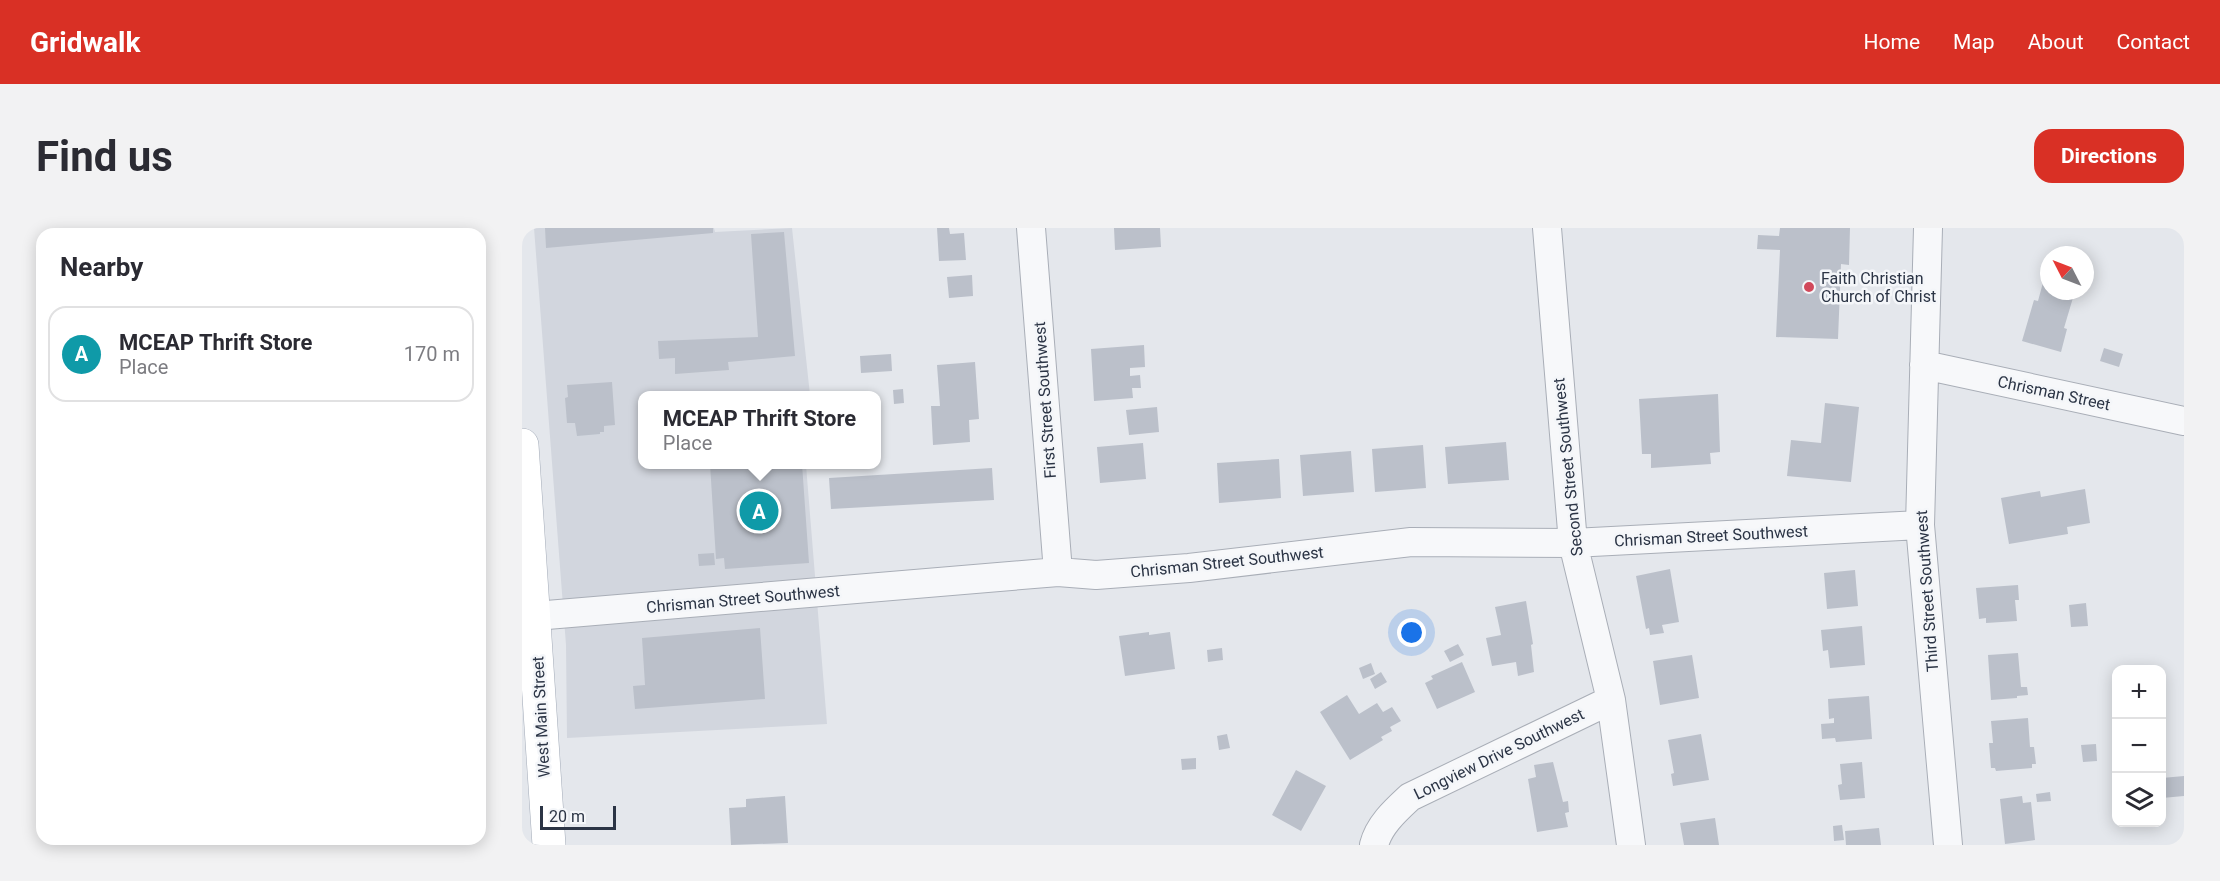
<!DOCTYPE html>
<meta charset="utf-8">
<style>
body{margin:0;font-family:Roboto,sans-serif;background:#f2f2f3;color:#2b2b33}
.controls{position:absolute;right:18px;bottom:18px;display:grid;overflow:hidden;border-radius:12px;box-shadow:0 3px 15px #0003}
.controls button{width:54px;height:54px;display:grid;place-items:center;padding:0;border:0;border-bottom:2px solid #e1e1e2;background:#fff;color:#2b2b33;font:30px sans-serif}
.compass{position:absolute;left:1518px;top:18px;width:54px;height:54px;border-radius:50%;background:#fff;box-shadow:0 3px 15px #0003;rotate:312deg}
.scale{position:absolute;left:18px;bottom:15px;width:76px;box-sizing:border-box;padding-left:6px;border:3px solid #2b3445;border-top:0;font-size:16px;line-height:21px;white-space:nowrap;color:#2b3445;-webkit-text-stroke:4px #f4f6f9;paint-order:stroke}
.you{position:absolute;left:890px;top:405px;width:21px;height:21px;margin:-15px;border:4px solid #fff;border-radius:50%;background:#1a73e8;box-shadow:0 0 0 9px #1a73e833}
.badge{display:grid;place-items:center;width:39px;height:39px;border-radius:50%;background:#d93025;color:#fff;font-size:20px;font-weight:700}
.pin{position:absolute;translate:-50% -50%;border:3px solid #fff;box-shadow:0 2px 6px #0006}
.popup{position:absolute;left:116px;top:163px;width:243px;height:78px;box-sizing:border-box;display:grid;place-content:center;border-radius:12px;background:#fff;filter:drop-shadow(0 2px 4px #0005);font-size:20px;white-space:nowrap;color:#7c7c81}
.popup b{font-size:22px;color:#2b2b33}
.popup::after{content:'';position:absolute;left:50%;top:100%;margin-left:-12px;border:12px solid transparent;border-top-color:#fff}
.list{margin:0;padding:0;list-style:none}
h2{display:flex;justify-content:space-between;align-items:center;height:78px;margin:0;padding:0 24px;font-size:26px}
h2 small{font-size:20px;font-weight:400;color:#7c7c81}
.list li{display:grid;grid-template-columns:39px 1fr auto;gap:18px;align-items:center;box-sizing:border-box;height:96px;margin:0 12px 12px;padding:0 12px;border:2px solid #e1e1e2;border-radius:18px}
.list b{display:block;font-size:22px;white-space:nowrap}
.list p{margin:0;font-size:20px;white-space:nowrap;color:#7c7c81}
.list em{font-size:20px;font-style:normal;color:#7c7c81}
.icon{flex:none;width:33px;height:33px;fill:none;stroke:currentColor;stroke-width:2;stroke-linecap:round;stroke-linejoin:round}
.map{position:relative;flex:none;width:1662px;height:617px;overflow:hidden;border-radius:18px}
header{display:flex;align-items:center;gap:36px;box-sizing:border-box;height:84px;padding:0 30px;background:#d93025;color:#fff}
header strong{font-size:28px}
nav{display:flex;gap:33px;margin-inline-start:auto;font-size:21px}
.intro{display:flex;align-items:center;justify-content:space-between;box-sizing:border-box;height:144px;padding:0 36px}
h1{margin:0;font-size:42px}
.button{padding:15px 27px;border-radius:18px;background:#d93025;color:#fff;font-size:21px;font-weight:700}
main{display:flex;gap:36px;padding:0 36px}
aside{flex:1;background:#fff;border-radius:18px;box-shadow:0 3px 15px #0003}
.map>svg:first-child{display:block}
</style>
<header>
<strong>Gridwalk</strong>
<nav><a>Home</a><a>Map</a><a>About</a><a>Contact</a></nav>
</header>
<div class="intro"><h1>Find us</h1><a class="button">Directions</a></div>
<main>
<aside>
<h2>Nearby<small></small></h2>
<ul class="list">
<li><span class="badge" style="background:#0f9aa8">A</span><div><b>MCEAP Thrift Store</b><p>Place</p></div><em>170 m</em></li>
</ul>
</aside>
<div class="map">
<svg width="1662" height="617" viewBox="0 0 1662 617">
<rect width="100%" height="100%" fill="#e4e7ec"/>
<path fill="#d2d6de" d="M12,0H192L193,4L270,0L288,167L120,168V236L284,237L305,496L45,510L44,417Z"/>
<path fill="#bbc0ca" d="M23,0H191V5L24,20Z
M415,0H427L428,6L442,5L444,32L417,33Z
M592,0H638L639,19L593,22Z
M1258,0H1328L1327,37L1319,36L1316,111L1254,109L1258,22L1235,21L1236,7L1257,8Z
M262,4L273,128L206,134L207,142L153,146V130L137,131L136,113L236,109L229,6Z
M1526,36L1527,63H1553L1542,100L1545,101L1539,124L1500,113L1512,72L1516,73Z
M450,47L451,68L427,70L425,49Z
M622,117L623,139L608,140V148L618,147L619,160H610L611,170L572,173L569,121Z
M1582,120L1601,126L1597,139L1578,133Z
M369,126L370,143L339,145L338,128Z
M453,134L457,191L447,192L448,214L411,217L409,178H418L415,137Z
M90,154L93,197L82,198V204H78V206L55,208L53,195H45L43,170L46,169L45,157Z
M381,161L382,175L372,176L371,162Z
M1196,166L1198,224L1188,225L1189,236L1129,240V226H1120L1117,171Z
M1303,175L1337,179L1329,254L1265,248L1269,212L1299,215Z
M635,179L637,204L607,207L604,182Z
M984,214L987,252L926,256L923,219Z
M621,215L624,251L578,255L575,219Z
M901,217L904,260L853,264L850,221Z
M829,223L832,264L781,268L778,227Z
M757,231L759,270L697,275L695,235Z
M188,236H280L287,335L203,341L202,330L194,331Z
M470,240L472,272L309,281L307,250Z
M1563,261L1568,295L1545,299L1546,306L1487,316L1479,270L1518,263L1519,269Z
M192,325L193,337L177,338L176,326Z
M1148,341L1157,394L1140,397L1142,405L1128,407L1127,400L1124,401L1114,348Z
M1333,342L1336,378L1305,381L1302,345Z
M1496,357L1497,372H1493L1495,393L1464,395V390L1457,391L1454,360Z
M1004,373L1011,416L1009,417L1012,444L996,448L994,434L970,438L964,410L979,407L973,379Z
M1564,375L1566,398L1549,399L1547,377Z
M1340,398L1343,437L1308,440L1306,422L1301,423L1299,402Z
M238,400L243,471L113,481L111,458L123,457L120,410Z
M627,404V407L648,404L653,441L603,448L597,408Z
M936,416L942,427L928,434L922,423Z
M700,420L701,432L686,434L685,422Z
M1496,425L1499,459H1505L1506,467L1495,468V470L1469,472L1466,427Z
M1170,427L1177,470L1138,477L1131,433Z
M940,434L953,464L915,481L903,455L911,451L909,448Z
M849,435L853,446L841,451L837,440Z
M859,444L865,454L853,461L848,451Z
M825,467L837,486L855,475L861,484L870,479L879,493L868,499L870,503L859,509L861,512L828,532L798,484Z
M1347,468L1350,511L1314,514L1313,510L1300,511L1299,496L1312,495V490L1307,491L1306,471Z
M1506,490L1508,519H1512L1514,536H1510V540L1474,543L1473,540H1469L1467,515H1471L1469,493Z
M705,506L708,520L697,522L695,508Z
M1179,506L1187,552L1151,558L1149,546L1152,545L1146,512Z
M1574,516L1575,533L1561,534L1559,517Z
M674,530V541L660,542L659,531Z
M1031,534L1041,574L1046,573L1047,584L1043,585L1046,599L1015,604L1006,551L1014,549L1012,537Z
M1340,534L1343,570L1318,572L1316,557L1320,556L1318,536Z
M774,542L804,558L779,603L750,587Z
M1662,548V568L1640,570V550Z
M1528,564L1529,573L1515,574L1514,566Z
M263,568L266,615L209,617L207,580L224,579V571Z
M1500,568L1501,575L1509,574L1513,612L1483,616L1478,571Z
M1193,590L1197,617H1162L1158,595Z
M1320,597L1322,612L1312,613L1311,598Z
M1357,600L1359,617H1324L1323,603Z"/>
<g fill="none" stroke-linecap="round" stroke-linejoin="round">
<defs>
<path id="street" d="M509,0L536,344
M1025,0L1051,315L1089,472L1109,617
M1406,0L1398,297L1426,617
M1402,137L1662,193
M13,388L536,344L574,347L667,340L889,314L1051,315L1398,297
M852,617C857,597 874,582 888,569L1089,472"/>
<path id="primary" d="M0,217L27,617"/>
</defs>
<use href="#street" stroke="#a9aeb7" stroke-width="30"/>
<use href="#primary" stroke="#a3abb8" stroke-width="34"/>
<use href="#street" stroke="#f7f8fa" stroke-width="28"/>
<use href="#primary" stroke="#fff" stroke-width="33"/>
</g>
<circle fill="#d1495b" stroke="#f4f6f9" stroke-width="2" cx="1287" cy="59" r="6"/>
<g text-anchor="middle" dominant-baseline="central" stroke-width="5" stroke-linejoin="round" paint-order="stroke">
<g font-size="16" fill="#2b3445" stroke="#f4f6f9" text-anchor="start">
<text x="1299" y="50">Faith Christian<tspan x="1299" dy="18">Church of Christ</tspan></text>
</g>
<g font-size="16" fill="#2b3445" stroke="#f4f6f9">
<text transform="translate(1532 165) rotate(12)">Chrisman Street</text>
<text transform="translate(523 172) rotate(-94)">First Street Southwest</text>
<text transform="translate(1046 239) rotate(-96)">Second Street Southwest</text>
<text transform="translate(1189 308) rotate(-3)">Chrisman Street Southwest</text>
<text transform="translate(705 334) rotate(-6)">Chrisman Street Southwest</text>
<text transform="translate(1405 363) rotate(-94)">Third Street Southwest</text>
<text transform="translate(221 371) rotate(-5)">Chrisman Street Southwest</text>
<text transform="translate(19 489) rotate(-93)">West Main Street</text>
<text transform="translate(977 526) rotate(-26)">Longview Drive Southwest</text>
</g>
</g>
</svg>
<div class="controls">
<button>+</button>
<button>−</button>
<button><svg class="icon" aria-label="layers" viewBox="0 0 24 24"><path d="M12 4l9 5-9 5-9-5zM3 14l9 5 9-5"/></svg></button>
</div>
<svg class="compass" viewBox="-18 -18 36 36"><path d="M0-13l5 13h-10z" fill="#e53935"/><path d="M0 13l5-13h-10z" fill="#7c7c81"/></svg>
<div class="scale">20 m</div>
<div class="you"></div>
<div class="pin badge" style="left:237px;top:283px;background:#0f9aa8">A</div>
<div class="popup"><b>MCEAP Thrift Store</b>Place</div>
</div>
</main>
